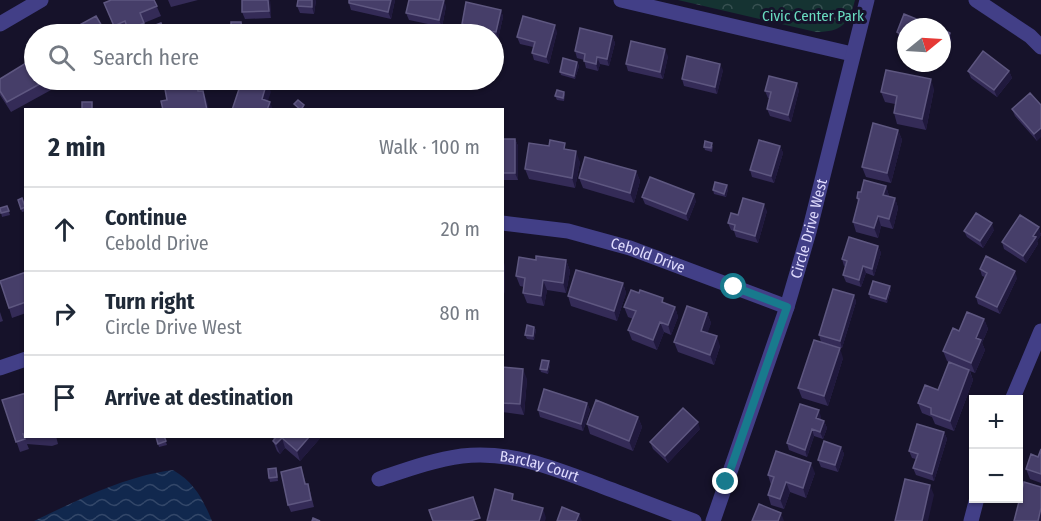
<!DOCTYPE html>
<meta charset="utf-8">
<style>
body{margin:0;font-family:"Fira Sans Condensed",sans-serif;background:#f2f2f3;color:#1f2937}
.controls{position:absolute;right:18px;bottom:18px;display:grid;overflow:hidden;border-radius:0px;box-shadow:0 2px 4px #0004}
.controls button{width:54px;height:54px;display:grid;place-items:center;padding:0;border:0;border-bottom:2px solid #e0e1e3;background:#fff;color:#1f2937;font:30px sans-serif}
.compass{position:absolute;left:897px;top:18px;width:54px;height:54px;border-radius:50%;background:#fff;box-shadow:0 2px 4px #0004;rotate:72deg}
.stop{position:absolute;width:18px;height:18px;margin:-14px;border:4px solid #187a8d;border-radius:50%;background:#fff}
.stop.end{background:#187a8d;border-color:#fff;box-shadow:0 2px 6px #0008}
.list{margin:0;padding:0;list-style:none}
h2{display:flex;justify-content:space-between;align-items:center;height:78px;margin:0;padding:0 24px;font-size:26px}
h2 small{font-size:20px;font-weight:400;color:#747a83}
.list li{display:grid;grid-template-columns:39px 1fr auto;gap:18px;align-items:center;box-sizing:border-box;height:84px;padding:0 24px;border-top:2px solid #e0e1e3}
.list b{display:block;font-size:22px;white-space:nowrap}
.list p{margin:0;font-size:20px;white-space:nowrap;color:#747a83}
.list em{font-size:20px;font-style:normal;color:#747a83}
.icon{flex:none;width:33px;height:33px;fill:none;stroke:currentColor;stroke-width:2;stroke-linecap:round;stroke-linejoin:round}
.map{position:relative;flex:none;width:1041px;height:521px;overflow:hidden}
.search{position:absolute;background:#fff;box-shadow:0 2px 4px #0004;left:24px;top:24px;width:480px;height:66px;display:flex;align-items:center;gap:15px;box-sizing:border-box;padding:0 21px;border-radius:33px;color:#747a83;font-size:22px}
.panel{position:absolute;background:#fff;box-shadow:0 2px 4px #0004;left:24px;top:108px;width:480px;height:330px;border-radius:0px}
.map>svg:first-child{display:block}
</style>
<div class="map">
<svg width="1041" height="521" viewBox="0 0 1041 521">
<defs>
<pattern id="park-crowns" width="20" height="18" patternUnits="userSpaceOnUse" patternTransform="scale(1.5)"><rect width="20" height="18" fill="#153332"/><path d="M2 6a3 3 0 1 1 6 0M12 15a3 3 0 1 1 6 0" fill="none" stroke="#375051"/></pattern>
<pattern id="water-waves" width="16" height="10" patternUnits="userSpaceOnUse" patternTransform="scale(1.5)"><rect width="16" height="10" fill="#11284e"/><path d="M0 5q4-4 8 0t8 0" fill="none" stroke="#334769"/></pattern>
</defs>
<rect width="100%" height="100%" fill="#16122a"/>
<path fill="url(#park-crowns)" d="M678,0H855C849,24 841,32 816,32Z"/>
<path fill="url(#water-waves)" d="M173,470C194,482 203,499 212,521H34C78,500 125,476 173,470Z"/>
<g fill="none" stroke-linecap="round" stroke-linejoin="round">
<g stroke="#423f87" stroke-width="15">
<path d="M621,0L852,54"/>
<path d="M976,0L1030,36L1041,47"/>
<path d="M0,24L41,0"/>
<path id="s1" d="M502,223L568,231L630,248L787,307"/>
<path d="M0,368L26,359"/>
<path d="M1012,400L1041,331"/>
<path id="s2" d="M379,479C406,470 433,460 462,456C512,450 559,470 604,487C634,498 664,510 694,521"/>
<path id="s3" d="M713,521L787,307L809,232L867,0"/>
<path d="M971,521L977,498"/>
</g>
</g>
<path fill="#342b57" d="M154,0L161,16L144,23L148,33L145,34H130L128,31L120,34H117L104,3Z
M168,0H198L171,7Z
M242,0H270L271,18L245,19L242,12Z
M298,0H316L314,14L300,13L297,6Z
M349,0H395L391,19L351,10L349,3Z
M446,6L442,27L409,20L406,13Z
M501,10L503,17L498,39L494,38V34H463L464,29L462,24Z
M906,27V42L899,39L897,32Z
M557,32L549,64L534,60L532,53L533,47L520,44L517,37Z
M612,36L615,43L609,66L600,64L598,71L586,68L584,60L577,58L575,51Z
M668,56L663,79L628,71L626,64Z
M577,62L579,66L575,79L561,75L560,72Z
M723,70L717,94L684,86L682,79Z
M968,71H1009L1012,78L997,97L971,78Z
M0,79L47,80L51,90L11,112L0,95Z
M934,89L926,130L897,124L894,113L895,104L885,102L881,92Z
M799,90L791,122L770,116L767,109L770,98H768L765,91Z
M564,92L565,95L564,101L557,100L555,96Z
M1041,105L1037,141L1015,116L1012,109Z
M898,130L902,140L891,183L866,177L862,167Z
M502,139H515L518,146V180H502Z
M713,146L712,152L705,150L704,147Z
M780,146L783,153L774,183L752,177L750,170Z
M568,150L580,162L575,188L529,179L525,169Z
M636,171L640,181L634,203L583,188L579,178Z
M727,185L728,189L726,197L714,194L713,190Z
M886,186L889,196L895,198L898,208L893,229L881,226L878,238L856,232L853,222L858,202L857,198L861,192Z
M642,197L696,201L688,221L645,204Z
M22,198L26,208V211L22,212L18,200Z
M7,206L10,215L2,217L0,208Z
M767,211L758,243L736,237L734,231L731,230L728,223L738,215Z
M994,230L983,248L967,237L964,231Z
M1041,233V235L1037,241L1038,244L1026,263L1004,249L1002,242Z
M878,246L881,253L874,276L866,273L861,287L846,282L843,275L846,267L844,266L842,259Z
M536,260H566L570,271L566,293L547,290L544,306L527,303L523,293L524,287L520,286L516,276Z
M980,269L1017,278L1000,314L978,304L976,297L985,277L982,276Z
M26,272V313L12,318L9,308Z
M623,283L626,293L617,321L571,306L568,296Z
M891,289L887,303L870,298L869,294Z
M854,295L856,302L842,348L821,342L819,335Z
M665,303L675,307L678,317L671,335L664,332L657,350L632,340L628,330L633,319L628,317L624,307Z
M0,312L3,321L0,322Z
M707,313L711,323L707,333L720,346L714,365L678,352L674,342Z
M984,319L988,329L982,343L985,350L975,373L970,371L973,380L954,431L935,424L932,417L922,413L918,403L938,390L951,363L947,361L943,351L959,331Z
M534,327L536,330L534,340L527,339L525,335Z
M843,358L828,406L802,398L798,388Z
M550,365L548,374L541,372L540,369Z
M502,367L527,379L524,415L502,412Z
M26,393V436H56L58,444L52,446L27,444L29,449L20,452L2,400Z
M587,403L590,410L583,431L540,417L538,410Z
M638,417L642,427L633,451L590,434L587,424Z
M821,417L820,420L824,421L827,428L823,439L814,436L807,457L789,450L787,443Z
M700,429L668,463L653,449L650,442Z
M944,432L947,439L934,481L916,475L913,468L916,459L912,458L909,451Z
M164,436L167,445L159,447L156,437Z
M272,436H322L300,461L285,448L280,454L277,451L273,441L274,440Z
M841,447L844,454L838,472L821,467L818,460Z
M1041,449V483L1030,479L1026,469L1038,457Z
M277,472L278,481L270,482L269,478Z
M815,473L806,498L790,492L784,509L771,505L768,495L771,485L768,475Z
M303,474L306,484H308L310,491L314,507L291,512L288,505Z"/>
<path fill="#20193d" d="M268,0H270L271,18L269,11Z
M312,0H316L314,14L312,7Z
M391,0H395L391,19L388,12Z
M444,0L446,6L442,27L439,20Z
M501,10L503,17L498,39L496,32Z
M555,25L557,32L549,64L546,57Z
M950,33L952,40L945,58L943,51Z
M612,36L615,43L609,66L607,59Z
M665,49L668,56L663,79L660,72Z
M597,57L600,64L598,71L596,64Z
M577,62L579,66L575,79L574,76Z
M720,64L723,70L717,94L715,87Z
M1009,71L1012,78L997,97L994,90Z
M931,79L934,89L926,130L922,119Z
M267,82L271,92L265,109L262,99Z
M797,83L799,90L791,122L788,115Z
M203,91L207,101L209,110H207Z
M270,102L273,110H267Z
M1041,128V137L1037,141L1034,134Z
M898,130L902,140L891,183L887,173Z
M515,139L518,146V180L515,173Z
M780,146L783,153L774,183L771,176Z
M576,151L580,162L575,188L572,178Z
M636,171L640,181L634,203L630,193Z
M727,185L728,189L726,197L724,194Z
M886,186L889,196L887,205L883,195Z
M694,194L696,201L688,221L686,214Z
M895,198L898,208L893,229L889,219Z
M764,204L767,211L758,243L755,236Z
M878,216L881,226L878,238L874,228Z
M992,223L994,230L983,248L980,241Z
M1039,227L1041,235L1037,241L1038,244L1026,263L1023,256L1033,236Z
M878,246L881,253L874,276L872,269Z
M503,259L505,266V294L502,288Z
M566,260L570,271L566,293L563,283Z
M863,266L866,273L861,287L859,280Z
M1015,271L1017,278L1000,314L997,307Z
M543,280L547,290L544,306L541,296Z
M623,283L626,293L617,321L614,311Z
M890,286L891,289L887,303L886,299Z
M854,295L856,302L842,348L840,341Z
M675,307L678,317L671,335L668,325Z
M707,313L711,323L705,341L701,331Z
M984,319L988,329L982,343L985,350L975,373L971,363L976,338Z
M660,322L664,332L657,350L653,340Z
M534,327L536,330L534,340L533,336Z
M717,336L720,346L714,365L710,355Z
M840,348L843,358L828,406L824,396Z
M549,361L550,365L548,374L547,370Z
M523,369L527,379L524,415L520,404Z
M969,370L973,380L954,431L950,421Z
M587,403L590,410L583,431L581,424Z
M819,410L821,417L819,425L816,418Z
M638,417L642,427L633,451L629,441Z
M824,421L827,428L823,439L820,432Z
M698,422L700,429L668,463L665,456Z
M812,429L814,436L807,457L805,450Z
M944,432L947,439L934,481L932,474Z
M310,436H322L300,461L297,451Z
M282,438L285,448L280,454L276,444Z
M841,447L844,454L838,472L835,465Z
M811,463L815,473L806,498L803,488Z
M786,482L790,492L784,509L780,499Z
M930,485L934,495L928,521H922Z
M543,508L546,518L545,521H539Z
M1041,508V521H1038Z
M781,513L784,521H778Z
M579,514L582,521H576Z"/>
<path fill="#463e69" stroke="#5e5780" stroke-width="1.5" d="M111,0H154L157,6L140,13L144,23L128,30L125,21L114,26L104,3Z
M242,0H268L269,11L242,12Z
M298,0H312V7L297,6Z
M349,0H391L388,12L349,3Z
M409,0H444L439,20L406,13Z
M466,2L501,10L496,32L487,31L486,34H463L465,25L462,24Z
M904,14L936,27H906V36L897,32Z
M96,16L106,33L103,34H63Z
M523,16L555,25L546,57L532,53L535,42L517,37Z
M231,22H241L242,32L261,31V34H231Z
M161,23L165,32L157,34L153,26Z
M580,28L612,36L607,59L597,57L596,64L584,61L585,54L575,51Z
M942,29L950,33L943,51L942,50Z
M631,41L665,49L660,72L626,64Z
M983,51L1009,71L994,90L968,71Z
M687,56L720,64L715,87L682,79Z
M34,58V80H47L7,102L0,91V79Z
M563,58L577,62L574,76L560,72Z
M886,70L931,79L922,119L894,113L897,96L881,92Z
M769,76L797,83L788,115L767,109L771,92L765,91Z
M242,80H259L267,82L262,99L270,102L267,110H232Z
M197,83L198,91H203L207,110H163L161,101L167,100L165,89Z
M557,90L564,92L563,98L555,96Z
M1030,93L1041,105V128L1034,134L1012,109Z
M298,100L304,105L301,110L294,104Z
M82,102H92V110H82Z
M873,123L898,130L887,173L862,167Z
M502,139H515V173H502Z
M550,140L565,143L564,149L576,151L572,178L525,169L529,143L549,146Z
M759,140L780,146L771,176L750,170Z
M705,141L712,143L711,148L704,147Z
M585,157L636,171L630,193L579,178Z
M650,177L694,194L686,214L642,197Z
M864,180L886,186L883,195L895,198L889,219L878,216L874,228L853,222L859,199L857,198L858,192H861Z
M715,182L727,185L724,194L713,190Z
M22,198L25,207L21,209L18,200Z
M743,198L764,204L755,236L734,230L735,225L728,223L731,213L738,215Z
M7,206L9,211L1,213L0,208Z
M976,213L992,223L980,241L964,231Z
M1020,215L1039,227L1033,236L1036,237L1023,256L1002,242Z
M849,237L878,246L872,269L863,266L859,280L843,275L847,261L842,259Z
M536,256L566,260L563,283L543,280L541,296L523,293L525,278L516,276L519,257L536,260Z
M986,256L1015,271L997,307L976,297L987,273L980,269Z
M576,270L623,283L614,311L568,296Z
M26,272V302L9,308L0,281Z
M873,281L890,286L886,299L869,294Z
M833,289L854,295L840,341L819,335Z
M631,290L639,293L640,290L663,298L662,302L675,307L668,325L660,322L653,340L628,330L636,311L624,307Z
M687,306L707,313L701,331L717,336L710,355L674,342Z
M967,312L984,319L976,338L981,340L971,363L943,351L953,328L959,331Z
M527,325L534,327L533,336L525,335Z
M814,340L840,348L824,396L798,388Z
M542,360L549,361L547,370L540,369Z
M949,362L969,370L950,421L931,414V408L918,403L925,385L938,390Z
M502,367L523,369L520,404L502,403Z
M544,389L587,403L581,424L538,410Z
M26,393V434H23L25,439L16,442L2,400Z
M596,400L638,417L629,441L587,424Z
M800,404L819,410L816,418L824,421L820,432L812,429L805,450L787,443Z
M683,408L698,422L665,456L650,442Z
M917,424L944,432L932,474L913,468L918,454L909,451Z
M159,436H164L166,441L158,444L156,437Z
M277,436H310L297,451L282,438L276,444L273,441Z
M824,441L841,447L835,465L818,460Z
M1041,449V474L1026,469L1031,454L1038,457Z
M776,451L811,463L803,488L786,482L780,499L768,495L774,477L768,475Z
M301,467L305,484H308L311,500L288,505L281,472Z
M276,468L277,477L269,478L268,469Z
M905,479L930,485L922,521H895Z
M1024,482L1041,487V508L1038,521H1014Z
M495,489L513,494L512,500L543,508L539,521H487Z
M473,497L480,518L470,521H433L429,510Z
M759,504L781,513L778,521H752Z
M562,507L579,514L576,521H557Z
M313,518L320,521H312Z"/>
<g fill="none" stroke-linecap="round" stroke-linejoin="round">
<path stroke="#187a8d" stroke-width="8" d="M726,482L787,307L734,287"/>
</g>
<g text-anchor="middle" dominant-baseline="central" stroke-width="6" stroke-linejoin="round" paint-order="stroke">
<g font-size="15" fill="#69dcc0" stroke="#16122a">
<text x="813" y="16">Civic Center Park</text>
</g>
<g font-size="15" fill="#e0dcfe" stroke="#16122a">
<text stroke="none"><textPath href="#s3" startOffset="308">Circle Drive West</textPath></text>
<text stroke="none"><textPath href="#s1" startOffset="150">Cebold Drive</textPath></text>
<text stroke="none"><textPath href="#s2" startOffset="165">Barclay Court</textPath></text>
</g>
</g>
</svg>
<div class="controls">
<button>+</button>
<button>−</button>
</div>
<svg class="compass" viewBox="-18 -18 36 36"><path d="M0-13l5 13h-10z" fill="#e53935"/><path d="M0 13l5-13h-10z" fill="#747a83"/></svg>
<div class="stop" style="left:734px;top:287px"></div>
<div class="stop end" style="left:726px;top:482px"></div>
<div class="search"><svg class="icon" aria-label="search" viewBox="0 0 24 24"><circle cx="10" cy="10" r="6"/><path d="M15 15l6 6"/></svg>Search here</div>
<section class="panel">
<h2>2 min<small>Walk · 100 m</small></h2>
<ul class="list">
<li><svg class="icon" aria-label="ahead" viewBox="0 0 24 24"><path d="M12 20V5M6 11l6-6 6 6"/></svg><div><b>Continue</b><p>Cebold Drive</p></div><em>20 m</em></li>
<li><svg class="icon" aria-label="right" viewBox="0 0 24 24"><path d="M7 20v-9h11M14 6l5 5-5 5"/></svg><div><b>Turn right</b><p>Circle Drive West</p></div><em>80 m</em></li>
<li><svg class="icon" aria-label="arrive" viewBox="0 0 24 24"><path d="M6 21V4h12l-3 4 3 4H6"/></svg><div><b>Arrive at destination</b></div></li>
</ul>
</section>
</div>
